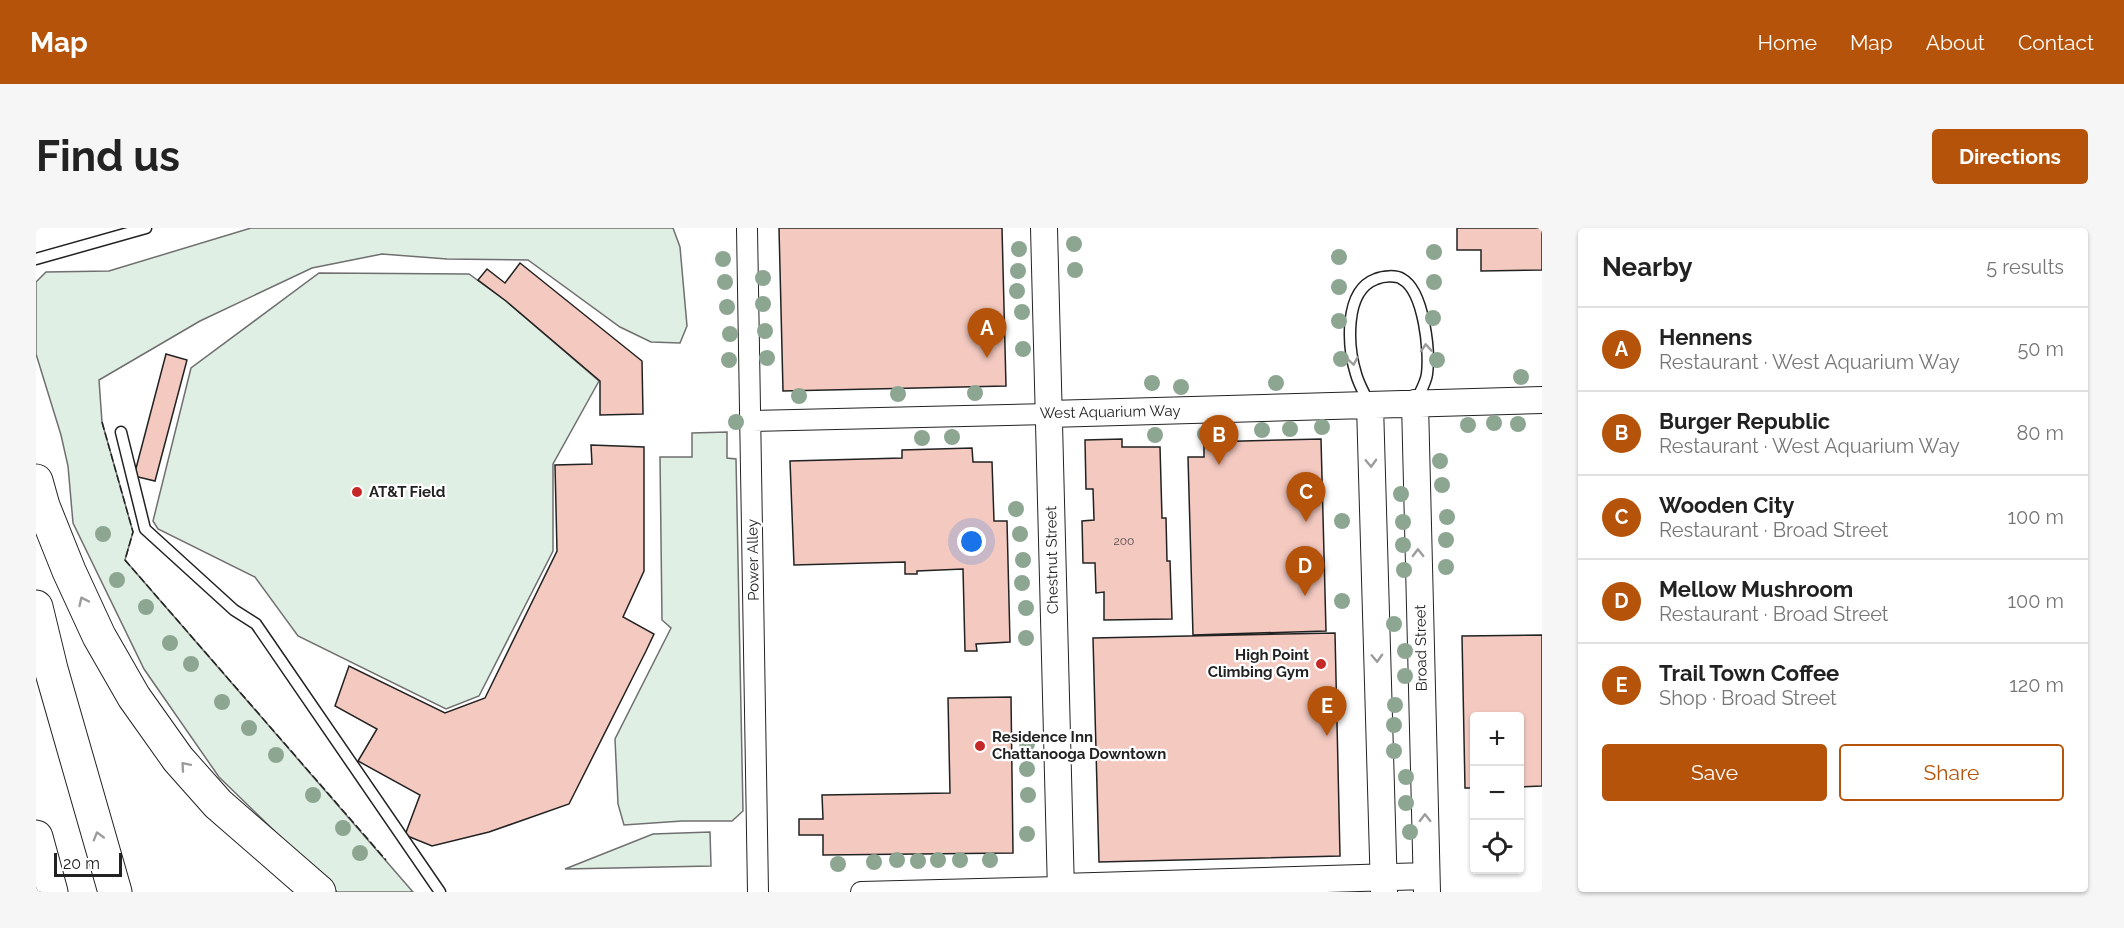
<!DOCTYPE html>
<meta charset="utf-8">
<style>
body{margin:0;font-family:Raleway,sans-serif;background:#f6f6f6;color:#222}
.controls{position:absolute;right:18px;bottom:18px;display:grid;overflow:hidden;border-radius:6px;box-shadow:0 2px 4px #0004}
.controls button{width:54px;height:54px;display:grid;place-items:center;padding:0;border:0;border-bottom:2px solid #e0e0e0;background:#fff;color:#222;font:30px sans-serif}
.scale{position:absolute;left:18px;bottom:15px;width:68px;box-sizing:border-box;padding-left:6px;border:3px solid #222;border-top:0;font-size:16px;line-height:21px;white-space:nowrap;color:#222;-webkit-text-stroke:4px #fff;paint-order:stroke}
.you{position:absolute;left:936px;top:314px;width:21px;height:21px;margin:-15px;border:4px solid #fff;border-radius:50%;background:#1a73e8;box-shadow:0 0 0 9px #1a73e833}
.badge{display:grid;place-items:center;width:39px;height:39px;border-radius:50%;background:#b45309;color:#fff;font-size:20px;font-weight:700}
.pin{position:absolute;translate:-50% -50px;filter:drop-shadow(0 2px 3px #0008)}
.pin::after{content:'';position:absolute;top:32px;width:21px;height:18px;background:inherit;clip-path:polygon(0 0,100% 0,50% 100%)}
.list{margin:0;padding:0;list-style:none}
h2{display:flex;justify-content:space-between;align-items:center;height:78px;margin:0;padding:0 24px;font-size:26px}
h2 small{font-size:20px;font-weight:400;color:#767676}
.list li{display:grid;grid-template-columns:39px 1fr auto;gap:18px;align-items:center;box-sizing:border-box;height:84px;padding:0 24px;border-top:2px solid #e0e0e0}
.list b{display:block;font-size:22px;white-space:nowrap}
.list p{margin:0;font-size:20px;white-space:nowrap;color:#767676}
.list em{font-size:20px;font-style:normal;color:#767676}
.actions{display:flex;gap:12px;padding:18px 24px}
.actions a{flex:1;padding:14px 0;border:2px solid #b45309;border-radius:6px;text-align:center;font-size:21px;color:#b45309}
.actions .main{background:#b45309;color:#fff}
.icon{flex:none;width:33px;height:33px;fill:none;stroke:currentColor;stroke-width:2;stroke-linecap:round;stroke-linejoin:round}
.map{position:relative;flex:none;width:1506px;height:664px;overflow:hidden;border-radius:6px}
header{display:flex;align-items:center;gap:36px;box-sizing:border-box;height:84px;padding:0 30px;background:#b45309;color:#fff}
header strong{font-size:28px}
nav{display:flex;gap:33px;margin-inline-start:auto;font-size:21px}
.intro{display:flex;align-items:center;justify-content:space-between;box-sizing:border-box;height:144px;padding:0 36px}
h1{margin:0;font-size:42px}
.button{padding:15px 27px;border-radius:6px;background:#b45309;color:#fff;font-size:21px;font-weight:700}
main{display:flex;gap:36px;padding:0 36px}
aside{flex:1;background:#fff;border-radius:6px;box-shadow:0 2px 4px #0004}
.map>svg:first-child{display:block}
</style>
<header>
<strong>Map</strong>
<nav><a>Home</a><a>Map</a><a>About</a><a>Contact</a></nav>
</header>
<div class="intro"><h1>Find us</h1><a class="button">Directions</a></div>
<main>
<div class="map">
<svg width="1506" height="664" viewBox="0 0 1506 664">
<rect width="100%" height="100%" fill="#fff"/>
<path fill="#e0efe3" stroke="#6f6f6f" stroke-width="1.5" d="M215,0H637L644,19L651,98L644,115L615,114L584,99L492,32L411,31L346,26L276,40L164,93L63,152L66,194L97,304L89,332L377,664H301L183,549L108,441L37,295L32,238L25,207L0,126V54L10,44L73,43Z
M283,45L433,46L470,73L563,153L517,236V323L443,468L410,481L262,408L219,349L122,301L117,293L155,140Z
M691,204V230L700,231L707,583L696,593H646L588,597L582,576L579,511L635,400L626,392L624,229H656V205Z
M674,604L675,638L529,641L617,606Z"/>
<path fill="#f3c9c0" stroke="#222" stroke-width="1.5" d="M743,0H966L970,158L747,163Z
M1421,0H1506V42L1445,43V22H1421Z
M484,35L606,133L607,186L564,187V153L470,73L442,52L451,41L469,55Z
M130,126L151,132L119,253L98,248Z
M1086,211V219H1124L1126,290H1130L1131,333H1134L1136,391L1068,392V364L1060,365L1059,335H1047L1046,293L1058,292L1057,261H1050L1049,212Z
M1285,211L1290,403L1157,407L1152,229H1168V214Z
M555,217L608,219V343L587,389L618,406L610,423L533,576L453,604L396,618L369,607L384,567L322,533L341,501L299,478L313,438L409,485L449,470L521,323L519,237L556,236Z
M936,220L937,234H956L958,293H971L974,414L940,416L941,423H929L927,341L881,343V346H869V334L758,337L754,233L866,230V222Z
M1299,405L1304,628L1063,634L1057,410Z
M1506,407V558L1484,559V488H1438V560H1429L1426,408Z
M975,469L977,625L787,627V607H763V591H787L786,567L914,565L912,470Z"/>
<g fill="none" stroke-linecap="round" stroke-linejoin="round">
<defs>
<path id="service" d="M0,31L110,0
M1333,176C1329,166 1323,157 1320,146C1312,120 1307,63 1340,51C1347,48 1360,47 1366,51C1388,63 1394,123 1391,146C1390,155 1383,166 1379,175
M85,204L109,301L198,382L220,396L404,664"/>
<path id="minor" d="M711,0L722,664
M715,193L1013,186
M825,664L1025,659"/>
<path id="tertiary" d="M1008,0L1025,664
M1379,175L1391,664
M1334,177L1348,664
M1013,186L1506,172
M1025,659L1390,648"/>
<path id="motorway" d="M0,253L7,278L33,343L63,408L98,469L142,531L182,576L283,664
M0,379L15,441L79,664
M0,609L15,664"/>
</defs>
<use href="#service" stroke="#222" stroke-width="13"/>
<use href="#minor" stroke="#222" stroke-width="22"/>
<use href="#tertiary" stroke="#222" stroke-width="28"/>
<use href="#motorway" stroke="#222" stroke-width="35"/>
<use href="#service" stroke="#fff" stroke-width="10"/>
<use href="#minor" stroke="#fff" stroke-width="20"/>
<use href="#tertiary" stroke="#fff" stroke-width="26"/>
<use href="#motorway" stroke="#fff" stroke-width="33"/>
<path stroke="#222" stroke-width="1.5" stroke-dasharray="8 3" stroke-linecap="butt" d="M66,194L97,304L89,332L350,632"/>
</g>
<g fill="#8da692">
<circle cx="1038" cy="16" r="8"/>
<circle cx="983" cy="21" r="8"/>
<circle cx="1398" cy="24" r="8"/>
<circle cx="1303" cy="29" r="8"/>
<circle cx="687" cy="31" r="8"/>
<circle cx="1039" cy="42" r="8"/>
<circle cx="982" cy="43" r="8"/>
<circle cx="727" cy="50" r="8"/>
<circle cx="689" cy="54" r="8"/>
<circle cx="1398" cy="54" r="8"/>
<circle cx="1303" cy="59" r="8"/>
<circle cx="981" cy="63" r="8"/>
<circle cx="727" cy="76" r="8"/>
<circle cx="691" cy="79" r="8"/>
<circle cx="986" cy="84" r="8"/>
<circle cx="1397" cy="90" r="8"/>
<circle cx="1303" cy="93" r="8"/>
<circle cx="729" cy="103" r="8"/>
<circle cx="694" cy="106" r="8"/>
<circle cx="987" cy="121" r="8"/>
<circle cx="731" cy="130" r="8"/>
<circle cx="1305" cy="131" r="8"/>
<circle cx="693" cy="132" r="8"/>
<circle cx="1401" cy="132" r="8"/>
<circle cx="1485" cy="149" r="8"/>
<circle cx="1116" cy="155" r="8"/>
<circle cx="1240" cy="155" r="8"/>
<circle cx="1145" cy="159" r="8"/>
<circle cx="939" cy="165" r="8"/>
<circle cx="862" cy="166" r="8"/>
<circle cx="763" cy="168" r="8"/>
<circle cx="700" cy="194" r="8"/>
<circle cx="1458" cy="195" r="8"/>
<circle cx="1482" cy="196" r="8"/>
<circle cx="1432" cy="197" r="8"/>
<circle cx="1286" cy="199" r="8"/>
<circle cx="1254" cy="201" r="8"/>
<circle cx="1226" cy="202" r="8"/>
<circle cx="1169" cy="206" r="8"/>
<circle cx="1119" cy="207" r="8"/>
<circle cx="916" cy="209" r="8"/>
<circle cx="886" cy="210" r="8"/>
<circle cx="1404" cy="233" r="8"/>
<circle cx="1406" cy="257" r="8"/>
<circle cx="1365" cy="266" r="8"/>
<circle cx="980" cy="281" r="8"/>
<circle cx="1411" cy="289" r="8"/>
<circle cx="1306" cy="293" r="8"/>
<circle cx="1367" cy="294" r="8"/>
<circle cx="67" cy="306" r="8"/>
<circle cx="984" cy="306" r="8"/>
<circle cx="1410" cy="312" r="8"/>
<circle cx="1367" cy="317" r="8"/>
<circle cx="987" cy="332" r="8"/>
<circle cx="1410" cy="339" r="8"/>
<circle cx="1368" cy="342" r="8"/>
<circle cx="81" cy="352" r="8"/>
<circle cx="986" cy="355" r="8"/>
<circle cx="1306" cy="373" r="8"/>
<circle cx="110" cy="379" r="8"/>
<circle cx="990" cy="380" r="8"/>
<circle cx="1358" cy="396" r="8"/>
<circle cx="990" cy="410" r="8"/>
<circle cx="134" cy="415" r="8"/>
<circle cx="1369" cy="423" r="8"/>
<circle cx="155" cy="436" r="8"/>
<circle cx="1369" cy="448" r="8"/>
<circle cx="186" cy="474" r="8"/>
<circle cx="1359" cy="477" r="8"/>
<circle cx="1358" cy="497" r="8"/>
<circle cx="213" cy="500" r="8"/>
<circle cx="991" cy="516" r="8"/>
<circle cx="1358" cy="523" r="8"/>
<circle cx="240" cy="527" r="8"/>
<circle cx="991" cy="541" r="8"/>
<circle cx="1370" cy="549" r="8"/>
<circle cx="277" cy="567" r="8"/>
<circle cx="992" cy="567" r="8"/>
<circle cx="1370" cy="575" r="8"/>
<circle cx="307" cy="600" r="8"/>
<circle cx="1374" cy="604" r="8"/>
<circle cx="991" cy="606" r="8"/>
<circle cx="324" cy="625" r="8"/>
<circle cx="861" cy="632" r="8"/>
<circle cx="902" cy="632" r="8"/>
<circle cx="924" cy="632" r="8"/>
<circle cx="954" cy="632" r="8"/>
<circle cx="882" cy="633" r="8"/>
<circle cx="838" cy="634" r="8"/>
<circle cx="802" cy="636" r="8"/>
</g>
<defs><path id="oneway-chevron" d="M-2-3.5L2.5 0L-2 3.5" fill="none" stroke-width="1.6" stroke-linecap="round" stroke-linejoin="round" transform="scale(1.5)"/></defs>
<g stroke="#9c9c9c">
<use href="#oneway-chevron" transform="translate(1390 120) rotate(-94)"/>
<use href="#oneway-chevron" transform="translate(1317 133) rotate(80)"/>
<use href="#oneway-chevron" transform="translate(1335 235) rotate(88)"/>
<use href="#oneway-chevron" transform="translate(1382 325) rotate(-91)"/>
<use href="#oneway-chevron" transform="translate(47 373) rotate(-115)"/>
<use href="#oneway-chevron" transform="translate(1341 430) rotate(88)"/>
<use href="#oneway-chevron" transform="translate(149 538) rotate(-131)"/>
<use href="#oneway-chevron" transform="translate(1389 590) rotate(-91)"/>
<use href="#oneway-chevron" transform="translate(62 608) rotate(-106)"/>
</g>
<g fill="#c62828" stroke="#fff" stroke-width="2">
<circle cx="321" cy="264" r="6"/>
<circle cx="1285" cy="436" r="6"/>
<circle cx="944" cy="518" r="6"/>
</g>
<g text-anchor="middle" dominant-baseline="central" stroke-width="4.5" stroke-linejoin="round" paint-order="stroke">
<g font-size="12" fill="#564c4a">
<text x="1088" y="313">200</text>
</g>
<g font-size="15" fill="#222" stroke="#fff">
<text transform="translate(1074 184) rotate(-1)">West Aquarium Way</text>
<text transform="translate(717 332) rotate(-91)">Power Alley</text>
<text transform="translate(1016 332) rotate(-91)">Chestnut Street</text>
<text transform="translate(1385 420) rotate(-91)">Broad Street</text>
</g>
<g font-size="15" font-weight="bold" fill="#222" stroke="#fff" text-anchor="start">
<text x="333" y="264">AT&amp;T Field</text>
<text x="1273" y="427" text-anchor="end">High Point<tspan x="1273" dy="17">Climbing Gym</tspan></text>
<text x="956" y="509">Residence Inn<tspan x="956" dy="17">Chattanooga Downtown</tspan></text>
</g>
</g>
</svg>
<div class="controls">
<button>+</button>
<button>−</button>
<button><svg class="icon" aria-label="locate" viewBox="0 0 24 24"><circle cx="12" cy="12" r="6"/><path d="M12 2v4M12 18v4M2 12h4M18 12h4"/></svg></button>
</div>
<div class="scale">20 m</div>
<div class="you"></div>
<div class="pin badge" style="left:951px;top:130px">A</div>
<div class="pin badge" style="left:1183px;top:237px">B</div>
<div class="pin badge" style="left:1270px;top:294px">C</div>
<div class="pin badge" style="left:1269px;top:368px">D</div>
<div class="pin badge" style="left:1291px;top:508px">E</div>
</div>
<aside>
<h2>Nearby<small>5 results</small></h2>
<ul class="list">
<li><span class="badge">A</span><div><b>Hennens</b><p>Restaurant · West Aquarium Way</p></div><em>50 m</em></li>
<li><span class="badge">B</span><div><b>Burger Republic</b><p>Restaurant · West Aquarium Way</p></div><em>80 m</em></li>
<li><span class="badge">C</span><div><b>Wooden City</b><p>Restaurant · Broad Street</p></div><em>100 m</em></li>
<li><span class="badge">D</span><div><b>Mellow Mushroom</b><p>Restaurant · Broad Street</p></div><em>100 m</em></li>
<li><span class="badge">E</span><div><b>Trail Town Coffee</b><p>Shop · Broad Street</p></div><em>120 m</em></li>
</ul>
<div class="actions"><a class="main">Save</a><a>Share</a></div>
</aside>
</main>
